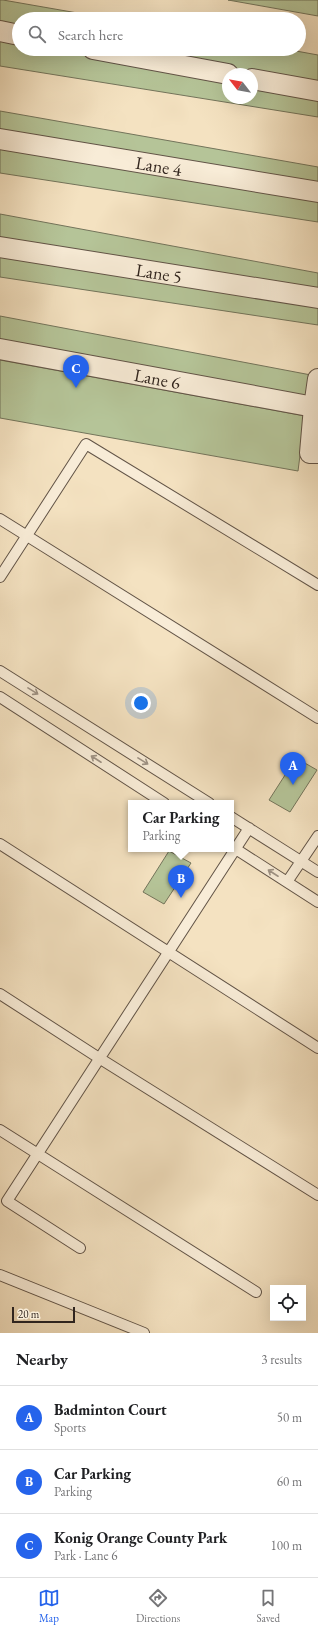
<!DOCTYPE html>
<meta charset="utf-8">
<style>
body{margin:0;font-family:"EB Garamond",serif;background:#f6f6f6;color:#202124}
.controls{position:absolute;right:12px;bottom:12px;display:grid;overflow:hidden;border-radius:0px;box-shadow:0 4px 16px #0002}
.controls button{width:36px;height:36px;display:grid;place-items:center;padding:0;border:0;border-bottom:1px solid #e0e0e0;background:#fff;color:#202124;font:20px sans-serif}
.compass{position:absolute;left:222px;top:68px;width:36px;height:36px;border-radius:50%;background:#fff;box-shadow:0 4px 16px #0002;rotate:301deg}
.scale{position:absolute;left:12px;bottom:10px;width:63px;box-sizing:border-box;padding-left:4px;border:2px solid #31251e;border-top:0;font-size:11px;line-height:14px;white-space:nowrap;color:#31251e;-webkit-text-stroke:3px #f8ecd7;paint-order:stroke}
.you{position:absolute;left:141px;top:703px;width:14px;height:14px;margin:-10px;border:3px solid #fff;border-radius:50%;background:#1a73e8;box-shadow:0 0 0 6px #1a73e833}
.badge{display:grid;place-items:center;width:26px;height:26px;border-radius:50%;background:#2563eb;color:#fff;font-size:13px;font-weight:700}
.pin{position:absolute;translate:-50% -33px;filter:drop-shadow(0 1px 2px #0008)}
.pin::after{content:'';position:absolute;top:21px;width:14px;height:12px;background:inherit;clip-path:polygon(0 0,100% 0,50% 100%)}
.popup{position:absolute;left:128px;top:800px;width:106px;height:52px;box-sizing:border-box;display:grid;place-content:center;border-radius:0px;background:#fff;filter:drop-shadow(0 1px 3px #0005);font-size:13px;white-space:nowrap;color:#757577}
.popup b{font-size:15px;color:#202124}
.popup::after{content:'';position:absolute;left:50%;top:100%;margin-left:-8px;border:8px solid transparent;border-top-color:#fff}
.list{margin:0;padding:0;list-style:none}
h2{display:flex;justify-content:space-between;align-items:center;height:52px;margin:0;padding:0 16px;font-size:17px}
h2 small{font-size:13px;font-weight:400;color:#757577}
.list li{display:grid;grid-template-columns:26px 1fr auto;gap:12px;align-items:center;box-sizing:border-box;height:64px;padding:0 16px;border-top:1px solid #e0e0e0}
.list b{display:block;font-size:15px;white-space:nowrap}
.list p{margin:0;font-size:13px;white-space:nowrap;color:#757577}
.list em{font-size:13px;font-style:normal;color:#757577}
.icon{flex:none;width:22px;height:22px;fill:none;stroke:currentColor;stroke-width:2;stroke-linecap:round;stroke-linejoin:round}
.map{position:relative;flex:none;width:318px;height:1333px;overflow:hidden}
.search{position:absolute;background:#fff;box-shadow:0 4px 16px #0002;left:12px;right:12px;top:12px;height:44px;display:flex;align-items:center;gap:10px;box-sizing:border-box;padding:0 14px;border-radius:22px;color:#757577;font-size:15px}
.sheet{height:244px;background:#fff}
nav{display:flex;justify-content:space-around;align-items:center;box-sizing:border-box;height:56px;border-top:1px solid #e0e0e0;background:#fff;font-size:11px;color:#757577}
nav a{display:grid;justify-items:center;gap:2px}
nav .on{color:#2563eb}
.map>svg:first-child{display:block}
</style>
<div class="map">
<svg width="318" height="1333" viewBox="0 0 318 1333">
<rect width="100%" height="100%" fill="#f4e2c1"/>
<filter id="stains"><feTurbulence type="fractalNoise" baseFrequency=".005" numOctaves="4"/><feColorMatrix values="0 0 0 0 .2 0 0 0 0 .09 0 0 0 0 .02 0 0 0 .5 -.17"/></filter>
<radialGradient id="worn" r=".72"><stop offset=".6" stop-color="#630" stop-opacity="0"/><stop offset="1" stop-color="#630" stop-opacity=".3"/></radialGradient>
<path fill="#b5c498" stroke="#73745b" d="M0,0H3L112,19H19V33L0,29Z
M228,0H318V16Z
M0,39L19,43V49H54L228,80V98H252V84L318,96V117L0,66Z
M112,49H285L318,55V85Z
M0,111L318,167V192L0,133Z
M0,147L318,198V222L0,173Z
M0,214L318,273V292L0,244Z
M0,253L318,304V325L0,277Z
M0,316L311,375L310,399L0,347Z
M0,360L305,416L298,471L0,418Z
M296,758L317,770L290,812L269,800Z
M169,851L191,863L164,904L143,892Z"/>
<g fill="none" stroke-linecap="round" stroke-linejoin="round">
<defs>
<path id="lane" d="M0,519L318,718
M0,577L86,444L318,585
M0,671L209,803
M0,697L164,803
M231,817L318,872
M0,844L318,1048
M231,846L318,902
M287,882L318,836
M0,994L99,1058L318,1195
M0,1130L256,1292
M80,1248L7,1201L249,828
M0,1275L144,1333"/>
<g id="street">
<path d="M0,31L19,35"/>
<path d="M93,49L228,74"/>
<path d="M252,79L318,91"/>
<path id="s1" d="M0,139L318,192"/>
<path id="s2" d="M0,247L318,298"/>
<path id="s3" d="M0,349L314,407"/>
<path d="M318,379L314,407L310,453H318"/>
</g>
</defs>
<use href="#lane" stroke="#625447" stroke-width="12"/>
<use href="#street" stroke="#625447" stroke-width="22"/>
<use href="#lane" stroke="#f8ecd7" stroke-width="10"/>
<use href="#street" stroke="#f8ecd7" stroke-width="20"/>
</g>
<defs><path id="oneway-shaft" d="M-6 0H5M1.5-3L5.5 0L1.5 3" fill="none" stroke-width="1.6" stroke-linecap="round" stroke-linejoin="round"/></defs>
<g stroke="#9e9284">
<use href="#oneway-shaft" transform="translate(33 691) rotate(32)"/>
<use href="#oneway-shaft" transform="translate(96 759) rotate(-147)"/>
<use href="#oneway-shaft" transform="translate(143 761) rotate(32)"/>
<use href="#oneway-shaft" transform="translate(273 873) rotate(-147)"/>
</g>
<g text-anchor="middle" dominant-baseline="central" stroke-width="3" stroke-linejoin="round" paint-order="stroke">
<g font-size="18" fill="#31251e" stroke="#f8ecd7">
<text stroke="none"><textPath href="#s1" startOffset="161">Lane 4</textPath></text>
<text stroke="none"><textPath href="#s2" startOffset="161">Lane 5</textPath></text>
<text stroke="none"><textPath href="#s3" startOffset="160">Lane 6</textPath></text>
</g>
</g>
<rect width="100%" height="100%" filter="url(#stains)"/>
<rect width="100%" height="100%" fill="url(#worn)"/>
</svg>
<div class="controls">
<button><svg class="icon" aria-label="locate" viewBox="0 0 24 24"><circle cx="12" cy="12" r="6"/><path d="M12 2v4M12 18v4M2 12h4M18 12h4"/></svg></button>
</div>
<svg class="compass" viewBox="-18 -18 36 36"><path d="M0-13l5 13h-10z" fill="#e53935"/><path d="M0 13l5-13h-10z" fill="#757577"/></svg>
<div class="scale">20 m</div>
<div class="you"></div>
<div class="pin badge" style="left:293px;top:785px">A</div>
<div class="pin badge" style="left:181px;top:898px">B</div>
<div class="popup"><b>Car Parking</b>Parking</div>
<div class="pin badge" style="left:76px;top:388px">C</div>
<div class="search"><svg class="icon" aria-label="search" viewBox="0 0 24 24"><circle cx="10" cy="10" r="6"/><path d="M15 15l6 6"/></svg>Search here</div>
</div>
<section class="sheet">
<h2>Nearby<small>3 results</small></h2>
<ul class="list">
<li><span class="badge">A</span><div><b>Badminton Court</b><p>Sports</p></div><em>50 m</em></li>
<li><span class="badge">B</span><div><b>Car Parking</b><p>Parking</p></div><em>60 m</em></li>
<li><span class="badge">C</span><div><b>Konig Orange County Park</b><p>Park · Lane 6</p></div><em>100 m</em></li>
</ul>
</section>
<nav>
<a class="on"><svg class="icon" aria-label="map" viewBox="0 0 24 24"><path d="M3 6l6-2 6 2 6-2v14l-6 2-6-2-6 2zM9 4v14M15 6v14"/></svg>Map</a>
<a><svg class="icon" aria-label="directions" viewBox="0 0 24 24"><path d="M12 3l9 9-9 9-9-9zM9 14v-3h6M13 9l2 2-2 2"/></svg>Directions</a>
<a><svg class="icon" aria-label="saved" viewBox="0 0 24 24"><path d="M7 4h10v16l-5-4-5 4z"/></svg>Saved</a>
</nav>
